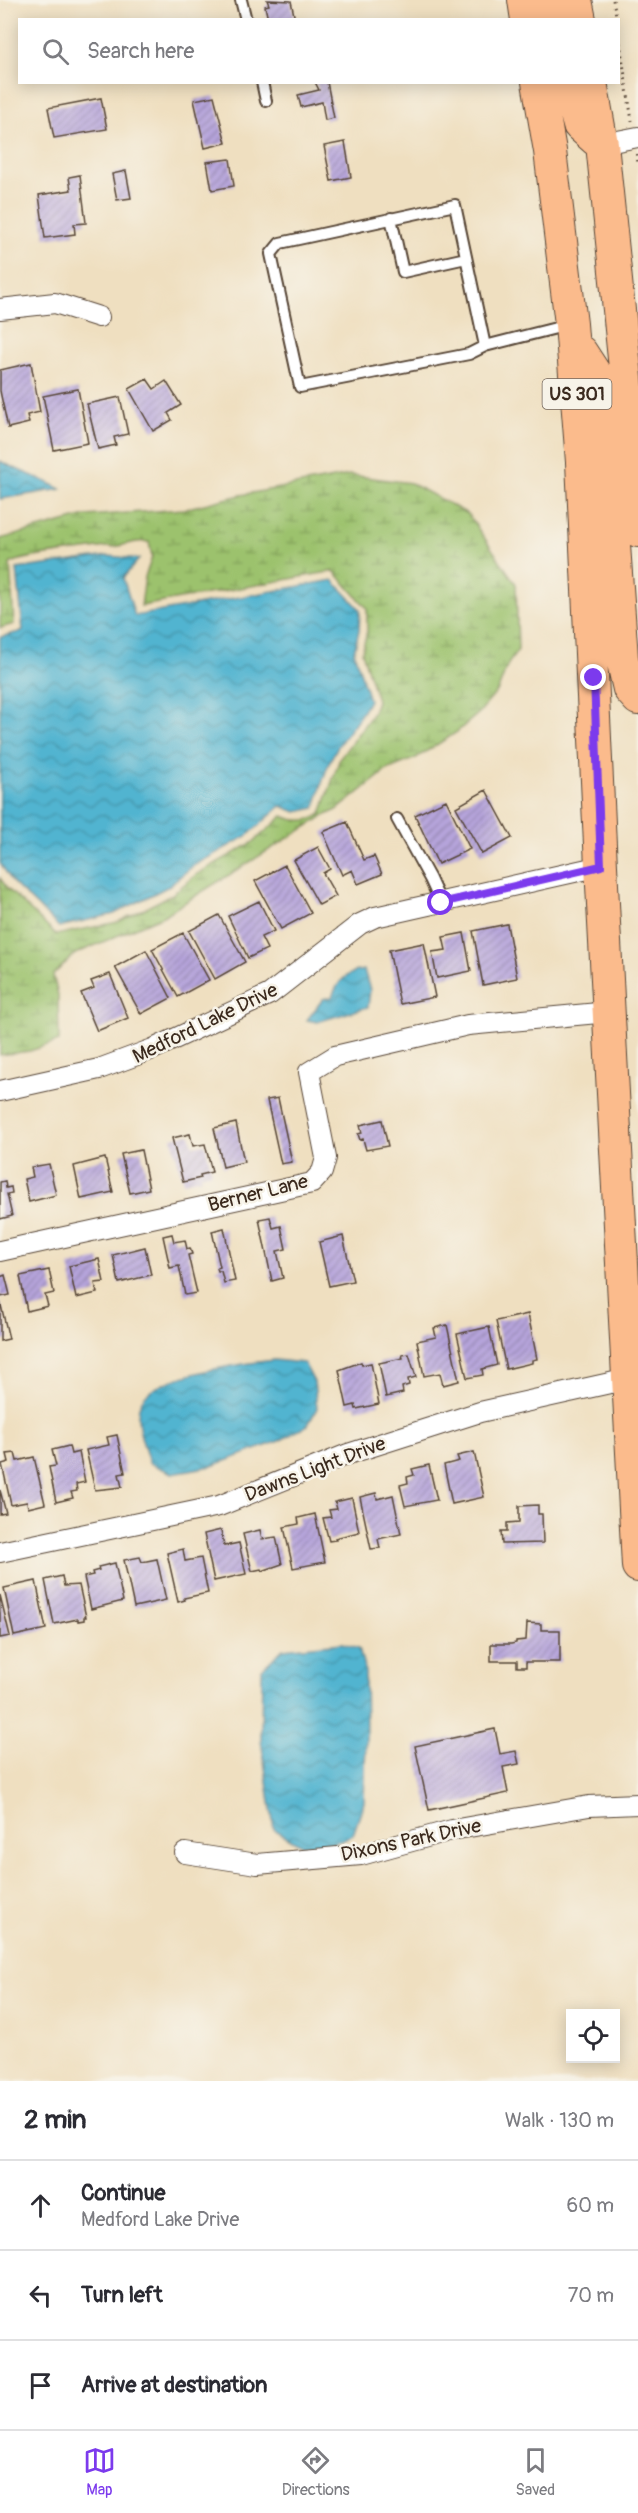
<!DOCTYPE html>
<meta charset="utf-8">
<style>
body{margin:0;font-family:Pangolin,sans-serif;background:#f7f7f7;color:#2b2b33}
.controls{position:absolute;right:18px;bottom:18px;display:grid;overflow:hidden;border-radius:0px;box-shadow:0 3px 15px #0003}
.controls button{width:54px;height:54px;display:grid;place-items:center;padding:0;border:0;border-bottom:2px solid #e1e1e2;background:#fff;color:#2b2b33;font:30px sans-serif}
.stop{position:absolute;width:18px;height:18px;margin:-14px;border:4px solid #7c3aed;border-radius:50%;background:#fff}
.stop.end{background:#7c3aed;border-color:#fff;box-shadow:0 2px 6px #0008}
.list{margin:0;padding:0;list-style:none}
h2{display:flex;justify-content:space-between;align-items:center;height:78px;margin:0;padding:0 24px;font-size:26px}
h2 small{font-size:20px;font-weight:400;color:#7c7c81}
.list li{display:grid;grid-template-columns:39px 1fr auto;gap:18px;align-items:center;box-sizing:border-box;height:90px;padding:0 24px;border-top:2px solid #e1e1e2}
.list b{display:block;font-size:22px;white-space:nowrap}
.list p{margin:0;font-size:20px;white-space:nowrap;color:#7c7c81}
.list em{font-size:20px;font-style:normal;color:#7c7c81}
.icon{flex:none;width:33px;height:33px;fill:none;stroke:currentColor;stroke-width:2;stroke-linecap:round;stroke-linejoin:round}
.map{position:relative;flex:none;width:638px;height:2081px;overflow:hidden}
.search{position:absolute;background:#fff;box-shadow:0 3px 15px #0003;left:18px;right:18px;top:18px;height:66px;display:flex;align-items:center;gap:15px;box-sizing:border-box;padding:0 21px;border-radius:0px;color:#7c7c81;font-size:22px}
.sheet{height:348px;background:#fff}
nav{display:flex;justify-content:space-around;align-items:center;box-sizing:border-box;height:84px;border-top:2px solid #e1e1e2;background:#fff;font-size:16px;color:#7c7c81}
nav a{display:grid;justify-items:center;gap:3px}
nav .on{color:#7c3aed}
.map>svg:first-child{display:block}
</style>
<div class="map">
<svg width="638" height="2081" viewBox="0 0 638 2081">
<defs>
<pattern id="wetland-marsh" width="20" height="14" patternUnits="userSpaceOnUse" patternTransform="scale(1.5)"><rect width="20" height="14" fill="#9cc26d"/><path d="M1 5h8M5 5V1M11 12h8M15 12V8" fill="none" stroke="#809e59"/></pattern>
<pattern id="water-waves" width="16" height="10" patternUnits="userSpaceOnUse" patternTransform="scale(1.5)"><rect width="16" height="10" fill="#51b4d0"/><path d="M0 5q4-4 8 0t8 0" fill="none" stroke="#4493a8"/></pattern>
<pattern id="building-hatch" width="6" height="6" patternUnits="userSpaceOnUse" patternTransform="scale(1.5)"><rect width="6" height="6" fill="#b6a4db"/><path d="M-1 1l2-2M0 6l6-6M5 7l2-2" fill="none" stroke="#9586b1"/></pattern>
</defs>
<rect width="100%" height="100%" fill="#f7f3e8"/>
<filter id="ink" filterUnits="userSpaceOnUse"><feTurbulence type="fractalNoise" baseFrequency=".0167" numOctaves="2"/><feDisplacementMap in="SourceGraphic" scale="12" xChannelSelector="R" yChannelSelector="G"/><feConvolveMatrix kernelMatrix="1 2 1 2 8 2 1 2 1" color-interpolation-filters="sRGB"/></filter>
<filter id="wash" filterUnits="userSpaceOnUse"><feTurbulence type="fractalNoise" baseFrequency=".008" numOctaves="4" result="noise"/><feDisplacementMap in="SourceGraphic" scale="24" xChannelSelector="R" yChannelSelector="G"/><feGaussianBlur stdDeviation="1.35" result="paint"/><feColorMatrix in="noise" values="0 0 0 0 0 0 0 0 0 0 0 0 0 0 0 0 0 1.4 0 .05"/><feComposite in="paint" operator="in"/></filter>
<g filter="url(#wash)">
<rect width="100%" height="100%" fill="#efdfc0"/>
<path fill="url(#wetland-marsh)" stroke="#6c7646" stroke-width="1.5" d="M350,475L411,483L468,514L516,584L518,650L508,664L498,690L480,712L457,732L416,758L387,770L337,810L322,817L163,916L75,954L53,975L58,995L59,1041L30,1051L0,1055V878L7,888L56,935L118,922L171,895L197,874L252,843L283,816C295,822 310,822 321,814L340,758L371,716L376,704L377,700L362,652L367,631V608L334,571L141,606L145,577L152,557L149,542C133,539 122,548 107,547C89,550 18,556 10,564L14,624L0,628V539L86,516L184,509L241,495Z"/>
<path fill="url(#water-waves)" stroke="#466f77" stroke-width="1.5" d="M0,461C20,472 41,478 61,489L0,499Z
M108,556L139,559L123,578L135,616L333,580L360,609L359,630L354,652L369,700C360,720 343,735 333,755C324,772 320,790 315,808L296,812L281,806L247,836L193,866L167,887L114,914L59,927L13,883L0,863V637L23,631L17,569Z
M364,970L370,990L368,1007L317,1022L307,1020L323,999L332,997C338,981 347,972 364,970Z
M274,1360L304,1363L314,1382L317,1408L308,1425L279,1441L212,1466L172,1473L149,1463C144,1445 134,1422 140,1404C150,1374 245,1364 274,1360Z
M342,1643L359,1648L365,1671L366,1739L364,1802L353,1835L328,1845H301L274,1829L261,1740L262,1669L283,1649Z"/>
<g id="blocks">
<path fill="url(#building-hatch)" d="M267,0L291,1L295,20H268L265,6L269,5Z
M315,82H327L334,118L325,120L322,102L301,107L298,95L319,90Z
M214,96L226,143L205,148L194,100Z
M101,98L107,129L54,138L48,108Z
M345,142L351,177L331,181L324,146Z
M230,159L234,186L212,190L207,162Z
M126,171L131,198L117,200L112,174Z
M80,175L86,223L74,224L75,234L45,238L39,195L71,190L69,177Z
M31,363L40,412L27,415L29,423L8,428L0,391V370Z
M147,379L154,389L166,381L181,405L168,413L172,420L153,431L129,389Z
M78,389L88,443L54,450L43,396Z
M120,397L128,434L114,437L116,445L98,449L87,404Z
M486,790L512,838L482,854L456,807Z
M446,800L470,849L438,864L415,815Z
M347,822L364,860L374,856L382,874L358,884L352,870L342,875L323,832Z
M318,847L330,869L323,873L336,896L319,905L294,860Z
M285,865L311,913L281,929L255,881Z
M259,901L274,931L261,937L267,949L248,958L228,916Z
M219,915L245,962L215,979L189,931Z
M507,924L517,978L483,985L473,931Z
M183,933L209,980L178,997L152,949Z
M464,933L471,971L437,978L432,952L446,950L443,937Z
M424,943L435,997L400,1004L389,950Z
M146,950L171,998L141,1014L115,967Z
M110,974L128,1018L97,1031L81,993L94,988L91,981Z
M278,1098L292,1162L281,1164L267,1100Z
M382,1120L388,1146L366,1150L363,1139L360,1140L358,1134L362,1133L360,1125Z
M236,1123L244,1162L223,1167L214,1128Z
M190,1134L193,1146L205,1144L212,1172L200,1175L201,1178L183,1182L172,1138Z
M141,1150L149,1189L130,1193L121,1154Z
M105,1158L113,1192L81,1199L74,1166Z
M49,1164L56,1195L29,1202L24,1179L33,1177L31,1167Z
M5,1181L6,1188L11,1187L12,1193L7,1194L12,1216L0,1219V1182Z
M270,1217L273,1228L281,1226L286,1249L277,1251L283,1278L272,1281L259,1219Z
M224,1228L235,1281L224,1283L221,1271H218L217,1268L220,1267L212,1231Z
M172,1234L174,1242L185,1240L187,1249L190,1248L192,1254L188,1255L197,1293L185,1295L179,1266L170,1268L163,1236Z
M343,1236L353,1281L329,1286L319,1242Z
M145,1247L151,1275L119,1283L113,1255Z
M99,1259L104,1282L95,1283L97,1293L76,1298L69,1266Z
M49,1270L54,1293L45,1295L48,1306L27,1311L20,1276Z
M5,1275L10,1295L0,1297V1277Z
M0,1301L9,1339L0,1341Z
M528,1314L537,1359L532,1360V1363L506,1369L496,1321Z
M447,1325L459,1381L443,1385L440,1373L424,1376L417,1341L436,1337L434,1328Z
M489,1327L497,1365L482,1369L483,1375L467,1378L457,1334Z
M409,1354L416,1377L408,1379L409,1385L402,1387L403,1393L386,1397L379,1363L403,1358L402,1355Z
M361,1362L362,1365L371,1363L379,1404L356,1409L355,1405L347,1407L339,1370Z
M117,1435L125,1473L119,1474L122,1487L95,1490L86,1450L109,1445L107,1437Z
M69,1446L71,1454L79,1452L85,1482L76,1484L77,1491L71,1492L73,1498L56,1502L49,1467L56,1466L52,1450Z
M474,1452L484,1497L452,1504L444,1465L459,1461L457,1456Z
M15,1453L17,1461L34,1457L45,1504L28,1508L27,1502L11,1505L2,1464L9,1462L7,1454Z
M429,1465L437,1500L405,1506L400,1485L408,1483L407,1477L414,1475L412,1469Z
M0,1490L6,1513L0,1514Z
M376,1493L377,1499L393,1495L401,1534L378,1539L380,1548L371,1549L360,1497Z
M352,1498L359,1532L335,1538L336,1540L329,1541L323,1518L331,1517L329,1510L337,1509L335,1502Z
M538,1505V1514H542L543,1543L502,1544L501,1531H507V1523L519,1522V1506Z
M315,1514L325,1562L293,1568L284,1527L299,1524L298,1518Z
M221,1530L224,1546L239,1543L246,1574L214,1581L204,1534Z
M260,1530L262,1539L276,1537L282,1564L262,1571L261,1569L252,1571L243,1534Z
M183,1549L185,1561L201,1558L208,1593L184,1598L185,1600L178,1602L167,1553Z
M140,1557L142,1562L157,1559L166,1600L134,1607L124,1560Z
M115,1563L123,1601L91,1609L84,1577L93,1575L92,1572L99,1570L98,1567Z
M62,1576L64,1586L79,1585L86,1617H84V1620L78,1621V1619L54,1624L45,1580Z
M36,1581L46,1629L14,1636L4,1588Z
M0,1595L10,1636L0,1638Z
M527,1623L541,1624V1630H560V1662H526V1667H517V1661H491V1644H511L516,1643V1641L526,1640Z
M495,1729L500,1754L516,1751L519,1764L503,1767L508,1793L429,1810L415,1746Z"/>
</g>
</g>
<g filter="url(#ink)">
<use href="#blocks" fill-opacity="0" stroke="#564536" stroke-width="1.5"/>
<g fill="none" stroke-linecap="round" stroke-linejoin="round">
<defs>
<path id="lane" d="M241,0L246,20
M262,82L266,101
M391,218L403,272L466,258
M485,346L469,354L300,387L271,254L280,243L455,205L485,346L568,325
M397,819L430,879L441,903"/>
<path id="street" d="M602,144L638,137
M0,309L55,303L99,317
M0,1091L99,1069L153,1049L270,994L360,924L375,917L601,866
M0,1251L312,1183L322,1172L326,1158L309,1072L335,1056L468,1025L609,1012
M0,1552L219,1506L348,1454L480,1412L628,1379
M185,1853L257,1864L361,1855L452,1830L589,1806L638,1804"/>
<path id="primary" d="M524,0L527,20
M551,0L555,20
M576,0L580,20
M538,82L550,151L571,324L582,462L601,866L638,1566
M567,82L579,125L596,140
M591,82L602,144L634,456L638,531
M581,352L596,375L605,418L622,658L629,689L638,699"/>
</defs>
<use href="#lane" stroke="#564536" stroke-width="14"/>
<use href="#street" stroke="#564536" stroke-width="22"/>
<use href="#primary" stroke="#564536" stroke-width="34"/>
<path stroke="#564536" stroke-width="3" stroke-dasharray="1.5 4.5" stroke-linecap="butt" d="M613,0L617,20
M618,31L632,121
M637,154L638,165"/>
<use href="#lane" stroke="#fff" stroke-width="10"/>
<use href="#street" stroke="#fff" stroke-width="20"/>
<use href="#primary" stroke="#fbbb8c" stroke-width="32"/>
</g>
</g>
<g fill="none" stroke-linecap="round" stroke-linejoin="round" filter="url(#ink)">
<path stroke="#7c3aed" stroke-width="8" d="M441,903L601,866L594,678"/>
</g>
<g text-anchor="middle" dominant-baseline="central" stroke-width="5" stroke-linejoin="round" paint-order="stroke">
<rect fill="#f7f3e8" stroke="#73665b" stroke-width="1.5" x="542.5" y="379" width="69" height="30" rx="4.5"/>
<g font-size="18" font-weight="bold" fill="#3b2a1e">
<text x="577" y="394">US 301</text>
</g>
<g font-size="20" fill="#3b2a1e" stroke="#f7f3e8">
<text transform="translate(205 1023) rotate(-26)">Medford Lake Drive</text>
<text transform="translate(258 1193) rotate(-14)">Berner Lane</text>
<text transform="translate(315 1469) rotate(-21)">Dawns Light Drive</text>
<text transform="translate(411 1840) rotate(-12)">Dixons Park Drive</text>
</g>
</g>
</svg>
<div class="controls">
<button><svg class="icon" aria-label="locate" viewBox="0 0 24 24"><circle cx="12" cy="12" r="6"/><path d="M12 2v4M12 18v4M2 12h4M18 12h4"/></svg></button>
</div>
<div class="stop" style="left:441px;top:903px"></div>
<div class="stop end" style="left:594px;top:678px"></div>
<div class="search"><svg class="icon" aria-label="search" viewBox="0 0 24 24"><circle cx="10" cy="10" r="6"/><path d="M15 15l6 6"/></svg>Search here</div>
</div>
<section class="sheet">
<h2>2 min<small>Walk · 130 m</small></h2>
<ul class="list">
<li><svg class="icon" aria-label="ahead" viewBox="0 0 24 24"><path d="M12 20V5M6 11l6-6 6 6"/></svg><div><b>Continue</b><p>Medford Lake Drive</p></div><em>60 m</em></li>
<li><svg class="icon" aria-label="left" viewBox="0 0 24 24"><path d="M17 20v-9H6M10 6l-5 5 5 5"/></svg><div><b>Turn left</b></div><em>70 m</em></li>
<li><svg class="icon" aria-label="arrive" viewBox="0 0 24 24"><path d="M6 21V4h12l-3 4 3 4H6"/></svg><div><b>Arrive at destination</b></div></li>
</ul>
</section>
<nav>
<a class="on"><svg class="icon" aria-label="map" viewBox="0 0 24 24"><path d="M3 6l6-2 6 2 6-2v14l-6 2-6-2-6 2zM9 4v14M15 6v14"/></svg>Map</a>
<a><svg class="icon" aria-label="directions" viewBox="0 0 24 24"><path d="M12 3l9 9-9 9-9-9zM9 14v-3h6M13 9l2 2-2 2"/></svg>Directions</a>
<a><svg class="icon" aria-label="saved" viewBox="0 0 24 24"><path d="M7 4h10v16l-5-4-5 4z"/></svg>Saved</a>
</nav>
